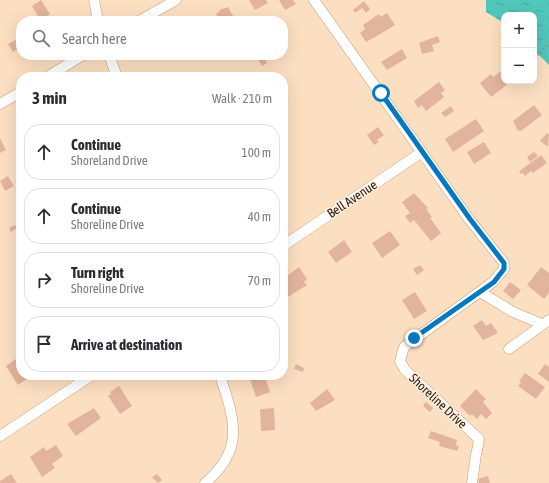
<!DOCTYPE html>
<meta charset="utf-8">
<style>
body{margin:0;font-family:"Asap Condensed",sans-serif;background:#f7f7f7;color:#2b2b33}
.controls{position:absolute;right:12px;top:12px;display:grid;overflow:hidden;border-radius:8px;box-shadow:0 4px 16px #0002}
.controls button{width:36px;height:36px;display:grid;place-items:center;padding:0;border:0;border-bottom:1px solid #e1e1e2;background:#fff;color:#2b2b33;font:20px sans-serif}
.stop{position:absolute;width:12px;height:12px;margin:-9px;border:3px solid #0578c2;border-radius:50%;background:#fff}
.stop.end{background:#0578c2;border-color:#fff;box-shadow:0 1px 4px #0008}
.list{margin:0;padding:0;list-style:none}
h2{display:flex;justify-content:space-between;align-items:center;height:52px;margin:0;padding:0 16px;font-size:17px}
h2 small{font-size:13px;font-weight:400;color:#7c7c81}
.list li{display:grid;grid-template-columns:26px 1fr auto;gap:12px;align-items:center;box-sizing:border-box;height:56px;margin:0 8px 8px;padding:0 8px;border:1px solid #e1e1e2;border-radius:16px}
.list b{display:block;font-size:15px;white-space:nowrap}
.list p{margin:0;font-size:13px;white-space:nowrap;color:#7c7c81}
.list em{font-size:13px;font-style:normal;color:#7c7c81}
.icon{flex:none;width:22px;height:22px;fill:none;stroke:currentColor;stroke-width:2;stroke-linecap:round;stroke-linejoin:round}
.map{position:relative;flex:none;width:549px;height:483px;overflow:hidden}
.search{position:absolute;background:#fff;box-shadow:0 4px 16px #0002;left:16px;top:16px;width:272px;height:44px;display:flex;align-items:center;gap:10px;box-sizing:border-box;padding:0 14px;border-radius:16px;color:#7c7c81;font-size:15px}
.panel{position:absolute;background:#fff;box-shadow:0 4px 16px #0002;left:16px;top:72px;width:272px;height:308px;border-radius:16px}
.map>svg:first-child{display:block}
</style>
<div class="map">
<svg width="549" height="483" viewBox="0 0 549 483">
<defs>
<pattern id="water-ripples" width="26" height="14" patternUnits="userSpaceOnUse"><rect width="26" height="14" fill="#51c7bc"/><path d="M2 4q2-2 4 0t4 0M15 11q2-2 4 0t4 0" fill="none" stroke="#47aaa1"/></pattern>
</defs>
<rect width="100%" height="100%" fill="#fcdfc1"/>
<path fill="url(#water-ripples)" d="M486,0H549V65L534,50V15H504V23L486,12Z"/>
<path fill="#e3b49d" d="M41,0L50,14L41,21L32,6Z
M249,0H266L268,3L255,10Z
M279,0H293L296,4L285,10Z
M364,1L370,9L366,13L362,8L355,13L353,10Z
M228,7L236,21H220L216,14L220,11L219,10Z
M387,13L395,25L372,39L370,38L371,39L366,42L360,33L365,29L363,25L379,14L381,17Z
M438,36L440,42L432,45L434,51L422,54L419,43Z
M21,37V47L13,52L8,44Z
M402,49L407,58L387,70L381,62Z
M259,55H262L267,63L262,66L256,56Z
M504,69V81H512L491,97L480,83L491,74L493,77Z
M439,82L445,90L441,93L444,97L426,111L422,105L418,108L414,101Z
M534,105L542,115L521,131L520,130L518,131L513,121Z
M451,106L454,111L445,117L441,113Z
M476,119L484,131L453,152L445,139Z
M378,127L384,135L377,140L379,142L374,145L367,135Z
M547,133L549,135L548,147L540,141Z
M0,138L6,150L0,153Z
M484,142L491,153L474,164L467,152Z
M534,152L538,156L530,162L527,157Z
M541,155L547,163L533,173L531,171L525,176L523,173L521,174L519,172L521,170Z
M8,176L14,186L5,191L0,181Z
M414,193L428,208L426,209L432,217L430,218L441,233L431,241L414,220L410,223L405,216L410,213L402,202Z
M15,225L17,228L11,232L9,228Z
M390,231L400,245L382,258L372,243Z
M344,240L352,252L336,263L328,252Z
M420,265L424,270L417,275L413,269Z
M299,267L307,279L304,282L307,285L283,300V279Z
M541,267L549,273V293L544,299L527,285Z
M17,276H21V291H20Z
M510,282L521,290L513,299L503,291Z
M415,292L427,311L414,319L402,300Z
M482,320L486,326L491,323L498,333L483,340L473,326Z
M19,357L21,360V375H33L18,385L6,366Z
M296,364L304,368L303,372L294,369Z
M545,364L549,367V382L538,374Z
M525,373L545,387L536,399L518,386L521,382L519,381Z
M253,375H264L270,392L256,397L249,376Z
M119,386L132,406L120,414L108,396L111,394L110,392Z
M327,389L335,400L316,411L310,403Z
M476,389L486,399L483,402L492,413L486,419L481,414L477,419L472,414L470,416L460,406Z
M426,402L433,408L430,412L423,406Z
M94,408L101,418L76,436L67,424Z
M274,408L275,430L261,431L260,409Z
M431,431L457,440L456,445L459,447L457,451L439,446L440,442L428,438Z
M56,445L63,456L52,464L55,468L42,477L30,457L44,447L46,451Z
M11,474L17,483H0V481Z
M157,474L162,480L158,483L152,477Z
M488,476L490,483H479L478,479Z"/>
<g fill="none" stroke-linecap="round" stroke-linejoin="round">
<defs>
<path id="minor" d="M94,0L98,21
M314,0L469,219L504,263V269L493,282L404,347L400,361L405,370L479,439L477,451
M139,21L176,0
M109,55L117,77
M47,77L83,55
M0,104L21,92
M283,246L422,152
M480,292L513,312L542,324
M509,349L549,320
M0,436L92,375
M205,483C246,449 234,419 220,375
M472,483L476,454"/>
</defs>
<use href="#minor" stroke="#c19e7b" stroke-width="11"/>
<path stroke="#a08a72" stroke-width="2" stroke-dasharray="1 3" stroke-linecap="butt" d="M535,58L549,43"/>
<use href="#minor" stroke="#fff" stroke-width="10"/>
</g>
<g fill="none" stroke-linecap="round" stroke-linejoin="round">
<path stroke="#0578c2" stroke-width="5" d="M381,93L470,219L504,263V269L494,282L414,338"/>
</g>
<g text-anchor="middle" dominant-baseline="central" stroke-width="3" stroke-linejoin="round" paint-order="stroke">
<g font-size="13" fill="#2c1f10" stroke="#feefe0">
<text transform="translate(352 199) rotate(-34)">Bell Avenue</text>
<text transform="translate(438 401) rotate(43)">Shoreline Drive</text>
</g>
</g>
</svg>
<div class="controls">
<button>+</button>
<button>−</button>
</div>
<div class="stop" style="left:381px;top:93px"></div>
<div class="stop end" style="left:414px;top:338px"></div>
<div class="search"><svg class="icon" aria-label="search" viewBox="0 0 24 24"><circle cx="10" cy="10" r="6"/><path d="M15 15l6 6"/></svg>Search here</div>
<section class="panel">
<h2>3 min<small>Walk · 210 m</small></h2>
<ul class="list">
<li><svg class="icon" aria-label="ahead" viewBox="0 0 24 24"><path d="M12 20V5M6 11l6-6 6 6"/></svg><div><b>Continue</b><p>Shoreland Drive</p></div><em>100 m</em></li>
<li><svg class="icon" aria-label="ahead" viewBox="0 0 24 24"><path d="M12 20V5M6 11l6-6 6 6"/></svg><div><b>Continue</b><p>Shoreline Drive</p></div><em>40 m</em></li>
<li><svg class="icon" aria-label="right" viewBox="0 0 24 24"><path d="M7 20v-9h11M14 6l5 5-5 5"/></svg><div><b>Turn right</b><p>Shoreline Drive</p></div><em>70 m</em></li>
<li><svg class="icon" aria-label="arrive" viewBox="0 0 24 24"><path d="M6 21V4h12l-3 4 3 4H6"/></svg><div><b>Arrive at destination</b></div></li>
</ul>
</section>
</div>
